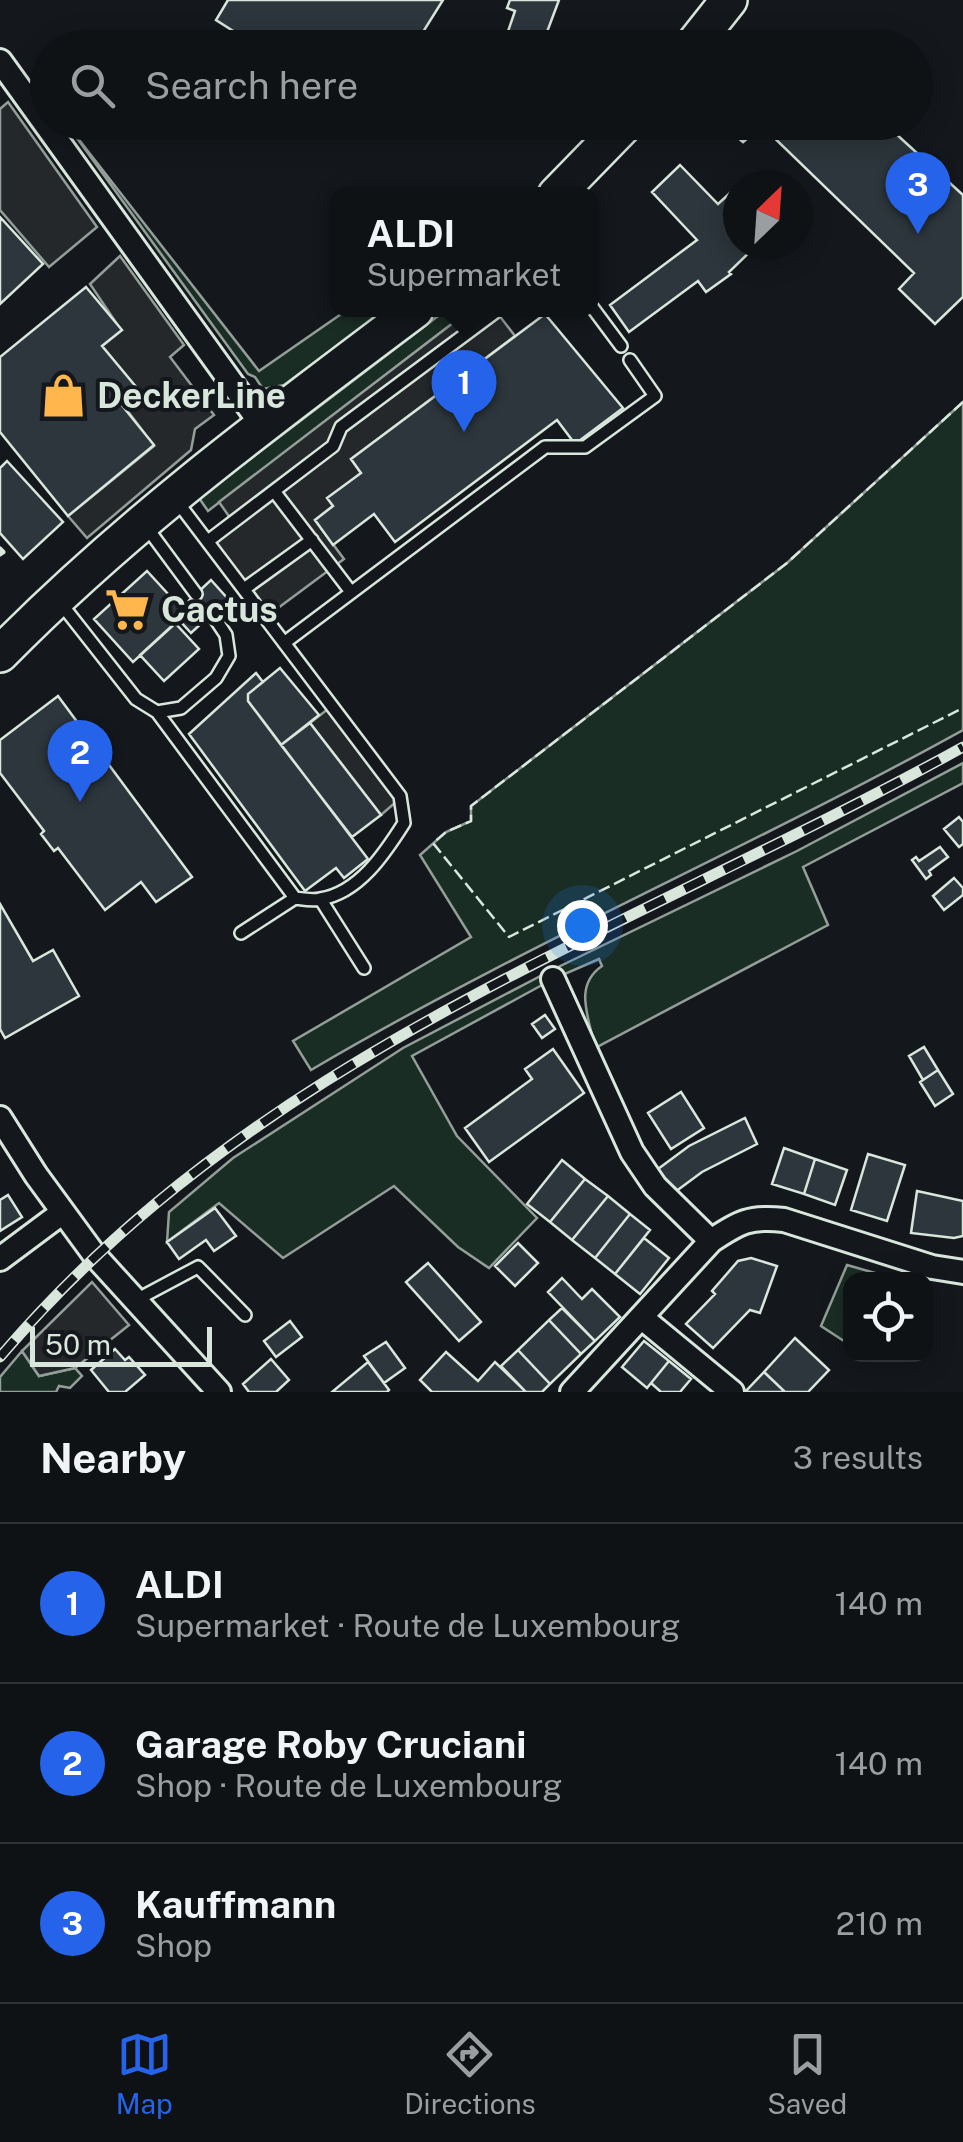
<!DOCTYPE html>
<meta charset="utf-8">
<style>
body{margin:0;font-family:"Public Sans",sans-serif;background:#181b1e;color:#f1f3f6}
.controls{position:absolute;right:30px;bottom:30px;display:grid;overflow:hidden;border-radius:20px;box-shadow:0 5px 25px #0003}
.controls button{width:90px;height:90px;display:grid;place-items:center;padding:0;border:0;border-bottom:2px solid #2f3234;background:#0f1215;color:#f1f3f6;font:50px sans-serif}
.compass{position:absolute;left:723px;top:170px;width:90px;height:90px;border-radius:50%;background:#0f1215;box-shadow:0 5px 25px #0003;rotate:25deg}
.scale{position:absolute;left:30px;bottom:25px;width:182px;box-sizing:border-box;padding-left:10px;border:5px solid #d8e6dc;border-top:0;font-size:28px;line-height:35px;white-space:nowrap;color:#d8e6dc;-webkit-text-stroke:8px #14181c;paint-order:stroke}
.you{position:absolute;left:582px;top:925px;width:35px;height:35px;margin:-25px;border:8px solid #fff;border-radius:50%;background:#1a73e8;box-shadow:0 0 0 15px #1a73e833}
.badge{display:grid;place-items:center;width:65px;height:65px;border-radius:50%;background:#2563eb;color:#fff;font-size:32px;font-weight:700}
.pin{position:absolute;translate:-50% -82px;filter:drop-shadow(0 2px 5px #0008)}
.pin::after{content:'';position:absolute;top:52px;width:35px;height:30px;background:inherit;clip-path:polygon(0 0,100% 0,50% 100%)}
.popup{position:absolute;left:329px;top:187px;width:270px;height:130px;box-sizing:border-box;display:grid;place-content:center;border-radius:20px;background:#0f1215;filter:drop-shadow(0 2px 8px #0005);font-size:32px;white-space:nowrap;color:#9b9ea0}
.popup b{font-size:38px;color:#f1f3f6}
.popup::after{content:'';position:absolute;left:50%;top:100%;margin-left:-20px;border:20px solid transparent;border-top-color:#0f1215}
.list{margin:0;padding:0;list-style:none}
h2{display:flex;justify-content:space-between;align-items:center;height:130px;margin:0;padding:0 40px;font-size:42px}
h2 small{font-size:32px;font-weight:400;color:#9b9ea0}
.list li{display:grid;grid-template-columns:65px 1fr auto;gap:30px;align-items:center;box-sizing:border-box;height:160px;padding:0 40px;border-top:2px solid #2f3234}
.list b{display:block;font-size:38px;white-space:nowrap}
.list p{margin:0;font-size:32px;white-space:nowrap;color:#9b9ea0}
.list em{font-size:32px;font-style:normal;color:#9b9ea0}
.icon{flex:none;width:55px;height:55px;fill:none;stroke:currentColor;stroke-width:2;stroke-linecap:round;stroke-linejoin:round}
.map{position:relative;flex:none;width:963px;height:1392px;overflow:hidden}
.search{position:absolute;background:#0f1215;box-shadow:0 5px 25px #0003;left:30px;right:30px;top:30px;height:110px;display:flex;align-items:center;gap:25px;box-sizing:border-box;padding:0 35px;border-radius:55px;color:#9b9ea0;font-size:38px}
.sheet{height:610px;background:#0f1215}
nav{display:flex;justify-content:space-around;align-items:center;box-sizing:border-box;height:140px;border-top:2px solid #2f3234;background:#0f1215;font-size:28px;color:#9b9ea0}
nav a{display:grid;justify-items:center;gap:5px}
nav .on{color:#2563eb}
.map>svg:first-child{display:block}
</style>
<div class="map">
<svg width="963" height="1392" viewBox="0 0 963 1392">
<rect width="100%" height="100%" fill="#14181c"/>
<path fill="#1a2d24" stroke="#939e99" stroke-width="2.5" d="M66,123L259,371L347,310H386L284,385L263,389L255,377L248,374Z
M446,310H470L208,511L199,498Z
M963,402V730C748,849 523,945 311,1070L293,1041L471,937L420,855L446,832L471,821V806L787,563Z
M963,763V783L803,867L828,925L595,1048C589,1017 573,986 602,966L599,959L553,979L412,1056L457,1136L537,1218L489,1268L458,1247L394,1186L283,1258L219,1203L167,1242L169,1212L233,1158L403,1048L550,971L797,851Z
M847,1265L896,1279L850,1280V1345L821,1326Z
M22,1351L39,1376L75,1368L82,1376L70,1388L59,1386L56,1392H0V1377Z"/>
<path fill="#24282b" stroke="#939e99" stroke-width="2.5" d="M8,102L97,227L49,267L0,210V109Z
M120,256L184,345L170,357L214,415L195,429L191,450L87,538L68,516L154,446L121,402L137,388L102,346L121,330L90,284Z
M470,310H495L515,336L351,459L361,473L333,506L315,520L344,559L270,614L212,538L233,522L219,502Z
M328,709L397,801L381,815L310,723Z
M92,1282L129,1325L75,1368L39,1376L22,1351Z"/>
<path fill="#2c363c" stroke="#d8e6dc" stroke-width="2.5" d="M228,0H443L413,48H260L216,20Z
M510,0H559L547,32L558,35L553,48H527L505,40L515,11L507,8Z
M720,122H883L963,195V297L935,324L899,289L914,273L762,126L743,142Z
M680,165L718,204L730,193L738,201V245H757L729,272L731,274L706,292L698,281L629,332L610,305L697,240L652,192Z
M0,217L43,264L0,304Z
M86,287L122,330L102,346L137,388L120,403L154,445L68,516L0,432V357Z
M545,314L623,408L575,444L557,420L395,542L374,514L333,545L315,520L333,506L327,498L361,473L351,459Z
M7,461L63,522L23,559L0,533V468Z
M147,571L181,608L211,580L228,599L191,633L179,620L133,662L94,619Z
M175,623L199,649L164,681L140,655Z
M280,668L319,715L281,745L248,701V694Z
M256,673L263,682L248,694V701L368,859L344,878L336,868L305,891L189,734Z
M58,696L192,877L156,902L141,882L105,910L58,848L54,851L41,834L44,831L0,773V740Z
M310,723L381,815L352,837L281,745Z
M959,817L963,822V844L959,847L944,829Z
M940,847L948,857L929,871L931,875L926,879L912,860L916,857L919,861Z
M954,878L963,888V895L944,910L933,896Z
M0,904L33,961L53,950L79,996L5,1038L0,1029Z
M545,1015L555,1029L542,1038L532,1024Z
M924,1047L938,1070L923,1080L909,1056Z
M553,1049L584,1093L489,1162L465,1128L532,1079L525,1069Z
M938,1070L953,1094L935,1106L920,1082Z
M681,1092L704,1128L671,1149L648,1113Z
M745,1118L757,1144L702,1172L675,1192L658,1169L689,1146Z
M784,1148L815,1159L804,1194L772,1184Z
M868,1154L905,1165L887,1221L851,1210Z
M815,1159L847,1170L835,1205L804,1194Z
M562,1160L585,1179L550,1222L527,1204Z
M585,1179L608,1196L572,1240L550,1222Z
M917,1191L963,1201V1236L954,1238L911,1233Z
M8,1195L22,1217L0,1231V1200Z
M608,1196L630,1214L595,1258L572,1240Z
M215,1208L236,1236L214,1251L206,1240L179,1259L167,1242Z
M630,1214L650,1230L615,1274L595,1258Z
M644,1238L669,1258L640,1294L615,1274Z
M518,1243L538,1263L515,1286L495,1266Z
M751,1258L777,1266L760,1313L750,1310L713,1348L686,1324L715,1294L712,1291L738,1261Z
M428,1263L481,1322L459,1341L406,1282Z
M562,1278L582,1299L592,1289L620,1317L595,1341L548,1292Z
M562,1308L595,1341L581,1354L549,1320Z
M549,1320L581,1354L550,1384L518,1350Z
M290,1321L302,1337L276,1357L264,1341Z
M795,1338L829,1370L808,1392H785L764,1372Z
M644,1341L669,1361L647,1388L622,1367Z
M386,1342L405,1368L384,1383L364,1356Z
M115,1349L125,1360L129,1357L145,1375L125,1392H109L91,1370Z
M518,1350L550,1384L542,1392H526L501,1366Z
M446,1352L478,1381L495,1362L526,1392H432L420,1380Z
M271,1359L289,1380L276,1392H249L243,1384Z
M669,1361L691,1379L680,1392H661L651,1383Z
M368,1362L389,1390L387,1392H332Z
M764,1372L785,1392H745Z"/>
<g fill="none" stroke-linecap="round" stroke-linejoin="round">
<defs>
<path id="service" d="M592,307L621,346
M274,491L351,592
M176,500L400,796L404,823C385,853 359,893 320,899C313,901 303,899 295,898
M145,525L196,594
M208,541L333,446L341,427L498,310
M244,589L312,540
M59,601L136,699L157,712L181,708L216,678L229,656L226,635L212,614
M284,643L545,447H585L655,396L630,360
M157,712L295,898L241,933
M321,900L364,968
M136,1300L198,1267L245,1315"/>
<path id="minor" d="M0,61L262,425
M553,979L632,1152L655,1186L711,1241
M0,1118L36,1175L96,1257L219,1392
M0,1259L63,1212
M641,1317L732,1392
M572,1392L711,1241C739,1222 750,1216 784,1220L932,1267L963,1272"/>
<path id="primary" d="M691,48L729,0
M556,195L627,122
M0,654C128,524 270,419 415,310"/>
</defs>
<use href="#service" stroke="#d8e6dc" stroke-width="16"/>
<use href="#minor" stroke="#d8e6dc" stroke-width="28"/>
<use href="#primary" stroke="#d8e6dc" stroke-width="40"/>
<use href="#service" stroke="#14181c" stroke-width="11"/>
<use href="#minor" stroke="#14181c" stroke-width="22"/>
<use href="#primary" stroke="#14181c" stroke-width="35"/>
<defs>
<path id="rail" d="M0,1357C262,1049 622,936 963,747"/>
</defs>
<use href="#rail" stroke="#d8e6dc" stroke-width="11"/>
<use href="#rail" stroke="#14181c" stroke-width="8" stroke-dasharray="22" stroke-linecap="butt"/>
<path stroke="#d8e6dc" stroke-width="2.5" stroke-dasharray="12 5" stroke-linecap="butt" d="M963,402L787,563L471,806V821L446,832L433,843L509,937L963,708"/>
<path stroke="#d8e6dc" stroke-width="5" d="M0,549L3,552L0,554"/>
</g>
<defs>
<symbol id="shop-bare" viewBox="-9 -9 18 18"><path d="M-5-2.5h2.3a2.7 3.5 0 0 1 5.4 0H5L5.5 6h-11ZM-1.5-2.5h3a1.5 2.3 0 0 0-3 0Z" fill="#ffb74d" stroke="#14181c" stroke-width="2.5" paint-order="stroke"/></symbol>
<symbol id="supermarket-bare" viewBox="-9 -9 18 18"><path d="M-6-5.5h2.5l.6 2H6L4.5 2H-2.5L-4.4-4H-6ZM-1.5 3.2a1.3 1.3 0 1 0 .1 0ZM3 3.2a1.3 1.3 0 1 0 .1 0Z" fill="#ffb74d" stroke="#14181c" stroke-width="2.5" paint-order="stroke"/></symbol>
</defs>
<g fill-rule="evenodd">
<use href="#shop-bare" x="32" y="364" width="63" height="63"/>
<use href="#supermarket-bare" x="96" y="578" width="63" height="63"/>
</g>
<g text-anchor="middle" dominant-baseline="central" stroke-width="8" stroke-linejoin="round" paint-order="stroke">
<g font-size="35" font-weight="bold" fill="#d8e6dc" stroke="#14181c" text-anchor="start">
<text x="97" y="395">DeckerLine</text>
<text x="161" y="609">Cactus</text>
</g>
</g>
</svg>
<div class="controls">
<button><svg class="icon" aria-label="locate" viewBox="0 0 24 24"><circle cx="12" cy="12" r="6"/><path d="M12 2v4M12 18v4M2 12h4M18 12h4"/></svg></button>
</div>
<svg class="compass" viewBox="-18 -18 36 36"><path d="M0-13l5 13h-10z" fill="#e53935"/><path d="M0 13l5-13h-10z" fill="#9b9ea0"/></svg>
<div class="scale">50 m</div>
<div class="you"></div>
<div class="pin badge" style="left:464px;top:432px">1</div>
<div class="popup"><b>ALDI</b>Supermarket</div>
<div class="pin badge" style="left:80px;top:802px">2</div>
<div class="pin badge" style="left:918px;top:234px">3</div>
<div class="search"><svg class="icon" aria-label="search" viewBox="0 0 24 24"><circle cx="10" cy="10" r="6"/><path d="M15 15l6 6"/></svg>Search here</div>
</div>
<section class="sheet">
<h2>Nearby<small>3 results</small></h2>
<ul class="list">
<li><span class="badge">1</span><div><b>ALDI</b><p>Supermarket · Route de Luxembourg</p></div><em>140 m</em></li>
<li><span class="badge">2</span><div><b>Garage Roby Cruciani</b><p>Shop · Route de Luxembourg</p></div><em>140 m</em></li>
<li><span class="badge">3</span><div><b>Kauffmann</b><p>Shop</p></div><em>210 m</em></li>
</ul>
</section>
<nav>
<a class="on"><svg class="icon" aria-label="map" viewBox="0 0 24 24"><path d="M3 6l6-2 6 2 6-2v14l-6 2-6-2-6 2zM9 4v14M15 6v14"/></svg>Map</a>
<a><svg class="icon" aria-label="directions" viewBox="0 0 24 24"><path d="M12 3l9 9-9 9-9-9zM9 14v-3h6M13 9l2 2-2 2"/></svg>Directions</a>
<a><svg class="icon" aria-label="saved" viewBox="0 0 24 24"><path d="M7 4h10v16l-5-4-5 4z"/></svg>Saved</a>
</nav>
